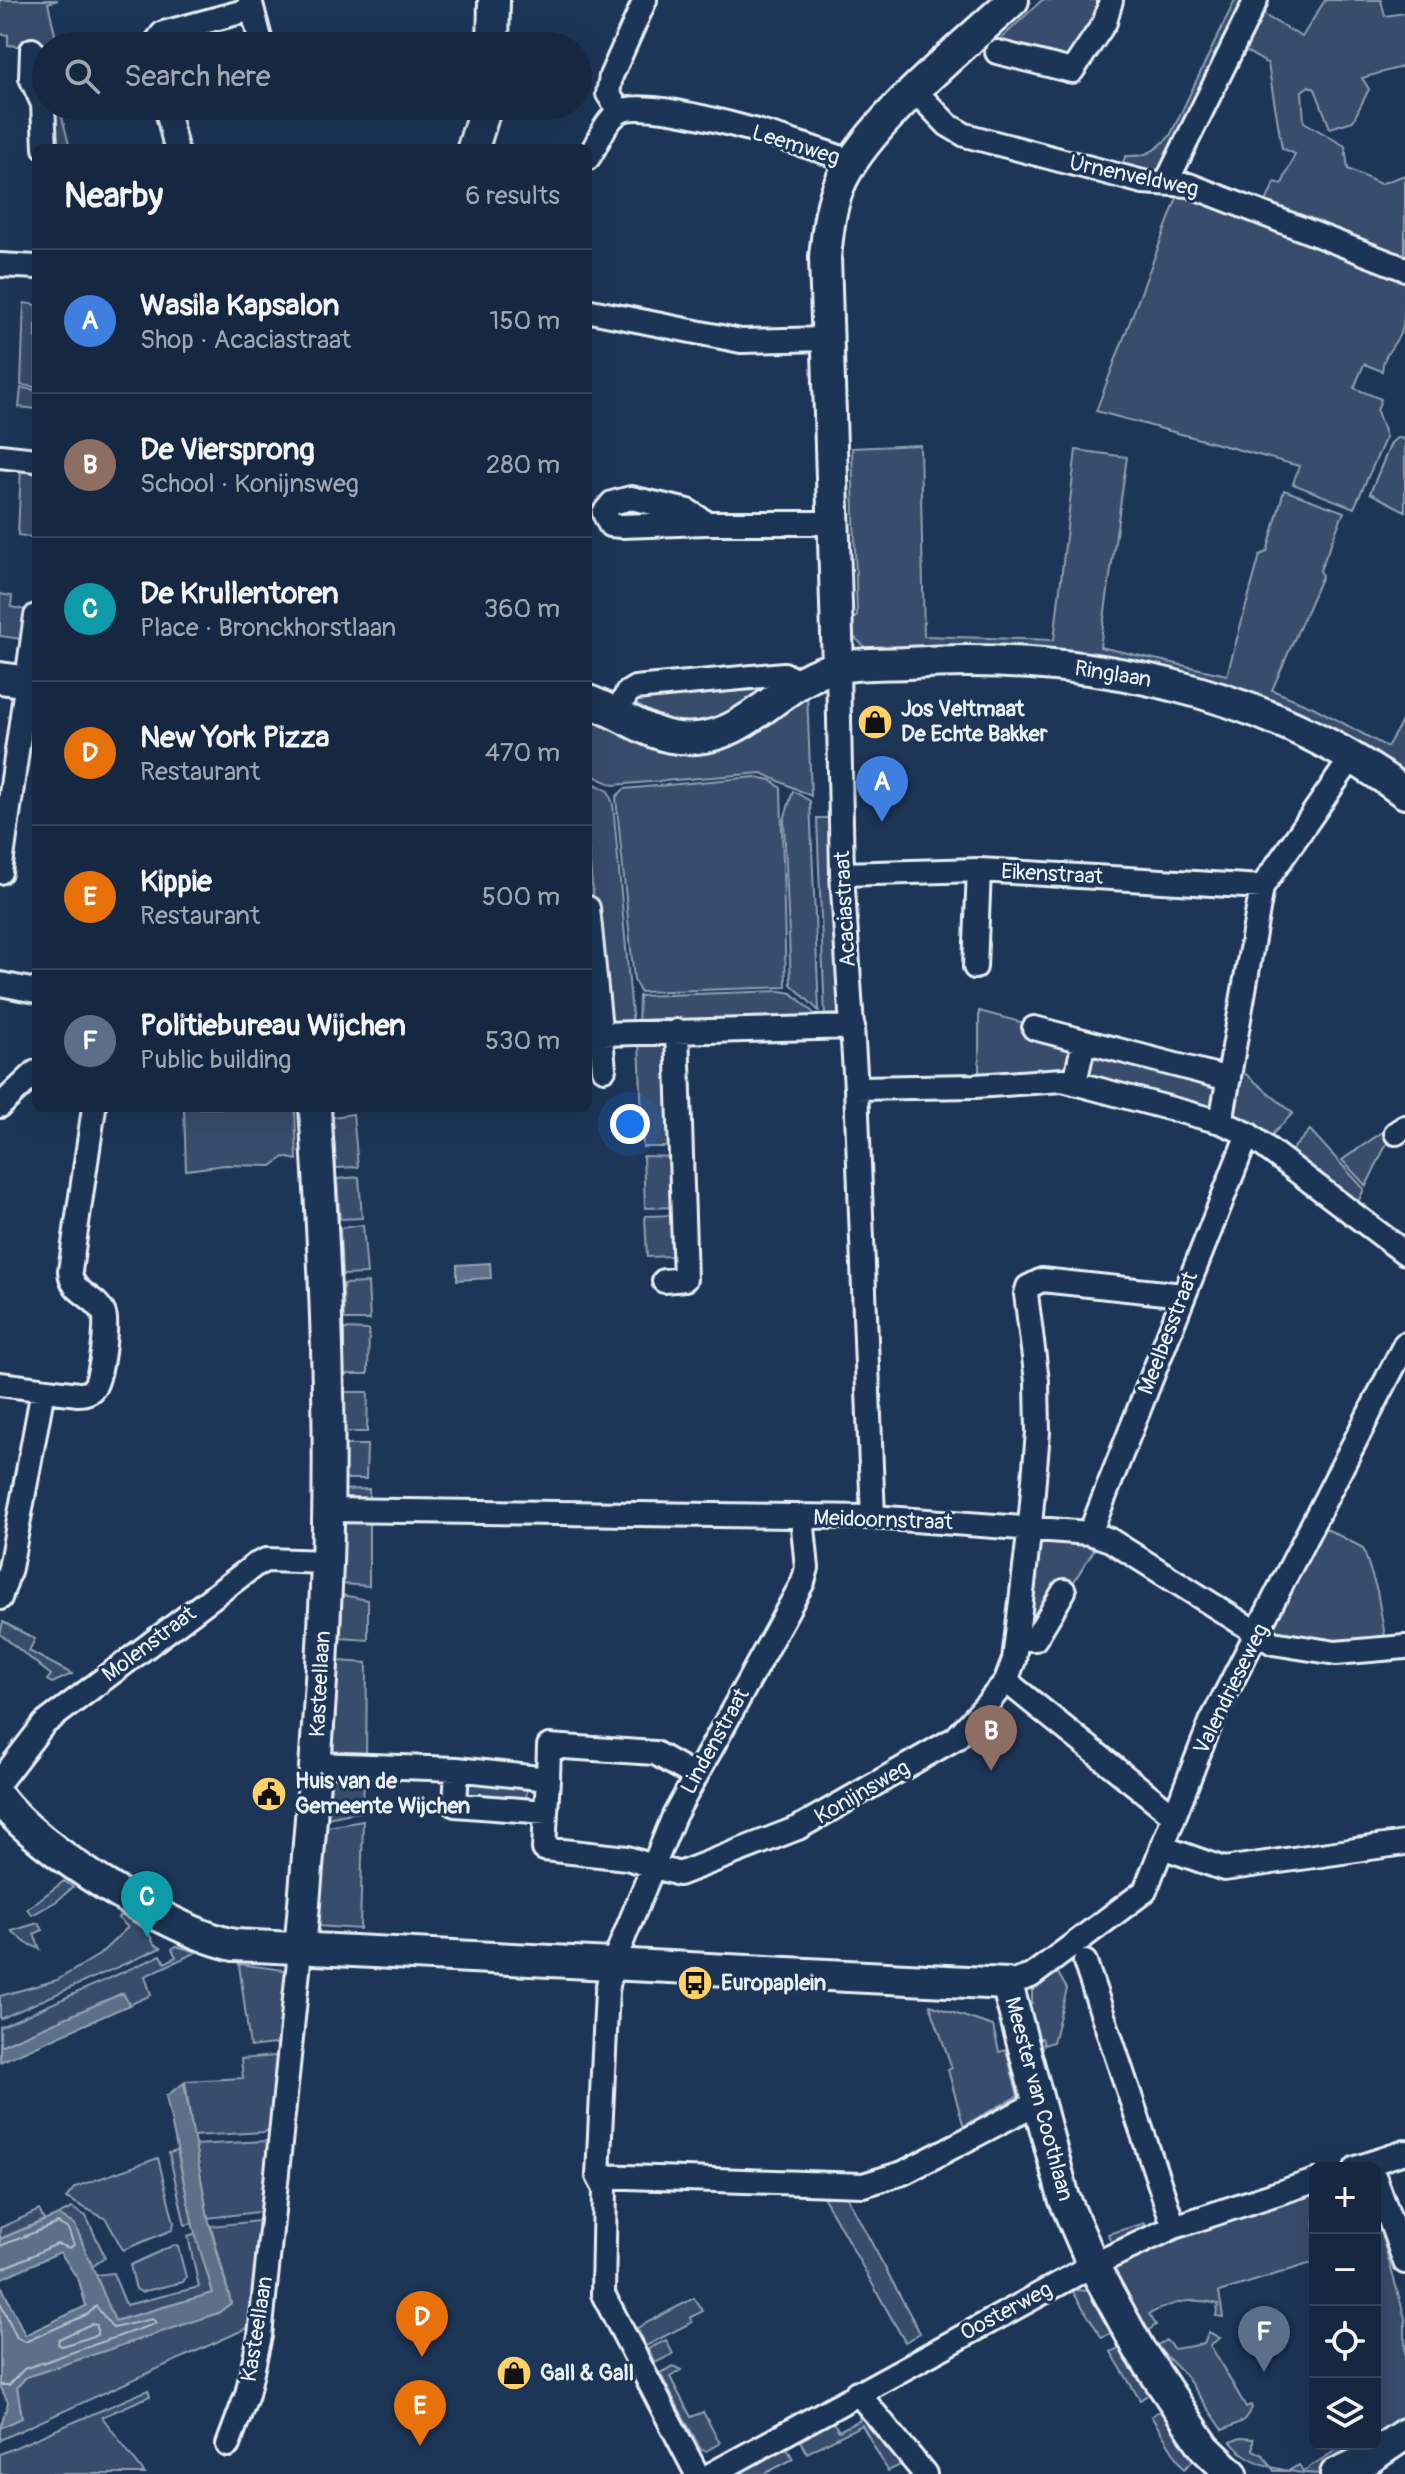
<!DOCTYPE html>
<meta charset="utf-8">
<style>
body{margin:0;font-family:Pangolin,sans-serif;background:#1f3048;color:#f1f3f6}
.controls{position:absolute;right:24px;bottom:24px;display:grid;overflow:hidden;border-radius:12px;box-shadow:0 8px 32px #0002}
.controls button{width:72px;height:72px;display:grid;place-items:center;padding:0;border:0;border-bottom:2px solid #35445a;background:#162841;color:#f1f3f6;font:40px sans-serif}
.you{position:absolute;left:630px;top:1124px;width:28px;height:28px;margin:-20px;border:6px solid #fff;border-radius:50%;background:#1a73e8;box-shadow:0 0 0 12px #1a73e833}
.badge{display:grid;place-items:center;width:52px;height:52px;border-radius:50%;background:#ffd166;color:#fff;font-size:26px;font-weight:700}
.pin{position:absolute;translate:-50% -66px;filter:drop-shadow(0 2px 4px #0008)}
.pin::after{content:'';position:absolute;top:42px;width:28px;height:24px;background:inherit;clip-path:polygon(0 0,100% 0,50% 100%)}
.list{margin:0;padding:0;list-style:none}
h2{display:flex;justify-content:space-between;align-items:center;height:104px;margin:0;padding:0 32px;font-size:34px}
h2 small{font-size:26px;font-weight:400;color:#9ea6b1}
.list li{display:grid;grid-template-columns:52px 1fr auto;gap:24px;align-items:center;box-sizing:border-box;height:144px;padding:0 32px;border-top:2px solid #35445a}
.list b{display:block;font-size:30px;white-space:nowrap}
.list p{margin:0;font-size:26px;white-space:nowrap;color:#9ea6b1}
.list em{font-size:26px;font-style:normal;color:#9ea6b1}
.icon{flex:none;width:44px;height:44px;fill:none;stroke:currentColor;stroke-width:2;stroke-linecap:round;stroke-linejoin:round}
.map{position:relative;flex:none;width:1405px;height:2474px;overflow:hidden}
.search{position:absolute;background:#162841;box-shadow:0 8px 32px #0002;left:32px;top:32px;width:560px;height:88px;display:flex;align-items:center;gap:20px;box-sizing:border-box;padding:0 28px;border-radius:44px;color:#9ea6b1;font-size:30px}
.panel{position:absolute;background:#162841;box-shadow:0 8px 32px #0002;left:32px;top:144px;width:560px;height:968px;border-radius:12px}
.map>svg:first-child{display:block}
</style>
<div class="map">
<svg width="1405" height="2474" viewBox="0 0 1405 2474">
<rect width="100%" height="100%" fill="#1d3557"/>
<filter id="ink" filterUnits="userSpaceOnUse"><feTurbulence type="fractalNoise" baseFrequency=".0125" numOctaves="2"/><feDisplacementMap in="SourceGraphic" scale="16" xChannelSelector="R" yChannelSelector="G"/><feConvolveMatrix kernelMatrix="1 2 1 2 8 2 1 2 1" color-interpolation-filters="sRGB"/></filter>
<g filter="url(#ink)">
<path fill="#374d6c" stroke="#909fb2" stroke-width="2" d="M0,0H58L48,3L57,43L36,48L8,45V35L0,34Z
M1042,0H1097L1102,7L1071,61L994,45Z
M1235,0H1252L1167,163L1152,175L1118,171L1126,156C1147,157 1155,151 1170,136Z
M1325,0H1381L1385,16L1405,13V66L1362,78L1369,89L1353,121L1330,128L1315,89L1309,86L1302,91L1304,122L1345,146L1348,169L1380,184L1405,175V264L1264,206L1275,182L1282,184L1295,154L1282,148L1268,64L1239,47L1257,11L1302,37Z
M46,106H59L70,148H48Z
M1180,190L1405,275C1405,291 1405,311 1403,326C1398,344 1383,352 1382,371L1364,364L1354,388L1381,399L1377,411L1386,437L1354,508L1293,484L1299,466L1096,411Z
M24,303L36,305V387L21,385Z
M21,388L36,390V409L19,407Z
M1398,437L1405,440V511L1370,493L1391,443Z
M920,445L924,636L1054,640L1076,450L1127,457L1100,647L1227,675L1260,555L1267,552L1284,490L1344,512L1320,570L1322,576L1272,690L1313,707L1387,747L1405,716V775C1249,663 1055,642 868,650L851,634L850,622L857,616L852,448Z
M21,466L36,475V538L18,535Z
M0,594L12,596L11,607L26,610L22,639L0,636Z
M775,681L733,715L675,725L633,705L636,700L656,692L663,697L753,690L760,682Z
M807,692L811,796L762,773L613,785L588,773V713L708,750L731,746Z
M755,777L771,780L781,788L786,987L640,992L634,980L616,797L624,789Z
M588,780L608,791L613,804L633,1026L612,1024L606,1018L588,846Z
M793,791L810,801L819,1011L791,984L784,820Z
M817,818H833L843,1013L825,1018Z
M781,991L792,993L820,1019L638,1027L639,996Z
M979,1011L1028,1024L1075,1048L1072,1071L979,1078Z
M660,1038L669,1045L675,1143L668,1147H643L639,1040Z
M1089,1053L1214,1084L1215,1100L1209,1106L1197,1108L1083,1078Z
M1242,1071L1293,1113L1267,1140L1236,1115Z
M184,1108H295L297,1160L284,1157L272,1166L225,1165L186,1170Z
M353,1114L358,1167L336,1168L333,1117Z
M1387,1129L1391,1135L1366,1186L1342,1160Z
M1310,1130L1364,1189L1356,1207L1287,1155Z
M643,1156L675,1157L677,1207L645,1208Z
M359,1177L362,1218L340,1219L337,1179Z
M677,1215L673,1256L647,1257L645,1216Z
M363,1225L367,1274L342,1275L340,1228Z
M368,1283L370,1320H344L343,1284Z
M344,1329L369,1330L368,1374H344Z
M344,1392H368L367,1432H344Z
M344,1445H367L366,1479H344Z
M369,1489V1504L344,1503L339,1490Z
M369,1518V1586L342,1584L343,1557L337,1550L338,1529L343,1519Z
M1323,1527L1363,1548L1377,1591L1385,1636C1346,1640 1311,1645 1273,1630Z
M1044,1539L1084,1544L1094,1550L1068,1591L1026,1635L1037,1545Z
M342,1595L368,1600V1640L341,1638Z
M3,1622L35,1639L29,1651L72,1674L52,1683L47,1680L51,1675L0,1634Z
M339,1661L367,1663L366,1762L327,1756L333,1750Z
M364,1771L363,1811L327,1818L330,1780L325,1775Z
M465,1781L527,1787L526,1801L511,1797H464Z
M363,1821L360,1929L317,1926L327,1827Z
M64,1881L73,1887L57,1901L32,1915L27,1909Z
M120,1915L148,1931L154,1944L161,1948L0,2019V1996L57,1980L99,1955L128,1927L118,1918Z
M38,1923L43,1930L34,1934L40,1949L26,1943L12,1931Z
M176,1946L197,1952L145,1976L151,1995L129,2005L123,1993L0,2046V2027L161,1955L165,1963L176,1957L172,1949Z
M239,1964L291,1971L282,2043L250,2047Z
M1058,1973L1067,1989L1053,2042L1044,2045L1042,2038L1037,2039L1026,2005L1032,2003V1991L1049,1976Z
M930,2005L993,2026L999,2052L1006,2050L1018,2096L968,2123L965,2131L948,2070L952,2068Z
M274,2056L281,2061L275,2125L265,2132L193,2136L185,2081L243,2078L241,2059Z
M266,2141L272,2143L265,2207L258,2212L208,2218L195,2145Z
M177,2151L193,2223L185,2225L169,2153Z
M158,2158L174,2223L172,2230L123,2250L106,2219L66,2198L75,2187Z
M1315,2193V2262L1219,2292L1223,2317L1216,2316L1218,2304C1191,2297 1173,2302 1149,2314L1156,2325L1146,2332L1114,2270L1116,2264L1200,2230Z
M823,2196L847,2197L920,2333L905,2342Z
M72,2208L86,2216L105,2257L92,2267L75,2225L58,2215Z
M39,2210L44,2220L0,2239V2228Z
M1375,2212L1405,2318V2424L1375,2444Z
M258,2221L263,2226L252,2326L0,2440V2428L22,2418L17,2387L26,2377L218,2313L231,2303L211,2226Z
M1145,2223L1147,2229L1112,2245L1108,2234Z
M196,2233L213,2293L114,2321L95,2275L113,2273L126,2305L199,2287L188,2236Z
M174,2245L178,2247L186,2277L183,2282L141,2292L136,2289L130,2265Z
M1075,2290L1091,2291L1112,2332L1102,2338L1073,2292Z
M694,2298L703,2311L690,2318L692,2322L646,2346L637,2328Z
M1209,2332L1220,2338L1210,2345L1246,2407L1251,2405L1252,2408L1243,2421L1223,2430L1185,2375L1156,2346L1166,2340L1174,2349L1204,2344Z
M666,2340L673,2354L655,2363L648,2349Z
M1122,2346L1152,2392L1140,2400L1111,2352Z
M673,2366L681,2370L670,2377L691,2417L703,2412L720,2443L706,2451L701,2450L660,2373Z
M148,2390L150,2396L102,2417L145,2474H0V2454Z
M1163,2409L1195,2459L1184,2469L1151,2416Z
M865,2413L905,2463L888,2471L862,2425L807,2453L799,2439L832,2421L839,2431L860,2420L859,2417Z
M1240,2438L1253,2439V2450L1263,2455L1274,2471H1288L1299,2465L1303,2471L1346,2444H1375C1361,2453 1343,2470 1327,2474C1294,2474 1251,2468 1231,2442Z
M786,2446L793,2459L764,2474H735Z"/>
<path fill="#5d7089" stroke="#95a4b5" stroke-width="2" d="M490,1263L491,1278L457,1280V1265Z
M123,1993L129,2005L0,2062V2046Z
M184,2083L208,2218L231,2303L218,2313L26,2377L17,2387L22,2418L0,2428L8,2402L0,2386V2283L25,2335L86,2306L79,2281L60,2252L0,2279V2239L58,2215L75,2225L115,2321L213,2293L193,2226L166,2096Z"/>
<g fill="none" stroke-linecap="round" stroke-linejoin="round">
<path stroke="#b0bdcc" stroke-width="2" d="M0,2246L58,2223L68,2229L74,2245L70,2248L57,2244L0,2270
M0,2302L17,2338L25,2342L88,2314L96,2306L113,2328L152,2319L157,2323L24,2369L9,2385H0
M91,2324L97,2325V2335L62,2346L58,2344L59,2339Z"/>
<defs>
<path id="street" d="M250,0L262,46
M153,46L163,33L252,9
M32,50L31,78L43,104L45,148
M997,52L1072,71L1105,22L1111,0
M916,92L948,125L965,135L1143,182L1189,185L1405,269
M166,106L176,148
M620,111L608,94L611,76L645,0
M588,158C599,143 603,123 619,112C648,93 816,148 853,162
M1167,181L1256,0
M0,265L36,267
M591,311L741,341L829,339
M0,456L36,460
M707,523L621,526L610,525L604,513L612,503L631,498L688,511L707,523H835
M838,667L842,874L856,1088L873,1517
M617,714L627,693L635,688L784,674L799,684
M0,872L36,616
M842,874L979,870L1262,887
M588,908L604,1069
M975,967L979,870
M0,984L36,991
M1034,1028L1229,1079
M602,1034L853,1027
M1075,1082L1084,1042
M856,1088L975,1086L1063,1080L1221,1122L1248,1134L1405,1253
M0,1106L36,1072
M1221,1122L1262,887L1353,756
M1396,1133L1405,1127
M664,1281L685,1279L677,1031
M0,1384L78,1394C85,1394 90,1393 94,1387C101,1379 108,1323 104,1314C96,1295 71,1294 70,1271L94,1108
M328,1510L873,1517L1090,1533L1110,1540L1273,1643L1336,1653L1405,1647
M1090,1533L1248,1134
M0,1598L10,1568L43,1390
M1019,1639H1035L1064,1591
M1006,1681L1173,1815
M316,1764L457,1769L548,1779L546,1812L455,1805L457,1769
M548,1779L549,1746L655,1753L695,1776
M0,1781L44,1724L255,1565L266,1560L327,1562
M546,1812L544,1849L627,1858L679,1874L798,1828L956,1738L987,1704L1006,1681L1014,1660L1030,1526L1038,1432L1037,1381L1026,1294L1028,1287L1042,1280L1183,1295
M1162,1847L1224,1869L1405,1843
M1085,1962L1174,2227
M1007,1984L1031,1976L1145,1891L1211,1722L1405,1344
M1356,2168L1405,2152
M598,2176L863,2185L903,2173L1037,2103
M1375,2178L1405,2262
M857,2392L925,2474
M228,2445L247,2394L260,2336L300,1951
M697,2474L603,2294L605,2189L598,2176L607,1991L612,1966L674,1816L803,1582L807,1568L802,1517
M712,2474L1093,2265L1174,2227L1315,2181"/>
<path id="secondary" d="M493,46L494,0
M473,148L486,106
M838,667L825,257C828,230 830,204 842,179C872,119 962,48 1013,0
M0,678L36,683
M588,701C616,711 642,731 671,737C746,750 777,677 840,667C862,663 885,664 907,663C1081,652 1263,687 1405,793
M0,1799C39,1851 171,1932 234,1945L1007,1984L1064,2198L1093,2265L1139,2349L1205,2448L1232,2474
M300,1951C311,1822 322,1693 327,1563C332,1411 325,1260 315,1108
M1336,2474L1368,2459L1405,2434"/>
</defs>
<use href="#street" stroke="#e8f1f8" stroke-width="28"/>
<use href="#secondary" stroke="#e8f1f8" stroke-width="36"/>
<use href="#street" stroke="#1d3557" stroke-width="22"/>
<use href="#secondary" stroke="#1d3557" stroke-width="30"/>
</g>
</g>
<defs>
<symbol id="shop-disc" viewBox="-11 -11 22 22"><circle r="9.5" fill="#ffd166" stroke="#1d3557"/><path d="M-5-2.5h2.3a2.7 3.5 0 0 1 5.4 0H5L5.5 6h-11ZM-1.5-2.5h3a1.5 2.3 0 0 0-3 0Z" fill="#111"/></symbol>
<symbol id="civic-disc" viewBox="-11 -11 22 22"><circle r="9.5" fill="#ffd166" stroke="#1d3557"/><path d="M-.6-6.5H3V-4.5H.6V-3L4-1V1h2V6H-6V1h2V-1L-.6-3ZM-1.2 2.5V6h2.4V2.5Z" fill="#111"/></symbol>
<symbol id="bus-disc" viewBox="-11 -11 22 22"><circle r="9.5" fill="#ffd166" stroke="#1d3557"/><path d="M-5-6H5V4H4V6H2V4H-2V6H-4V4H-5ZM-3.5-4V0h7V-4ZM-3.5 1.2v1.5H-2V1.2ZM2 1.2v1.5H3.5V1.2Z" fill="#111"/></symbol>
</defs>
<g fill-rule="evenodd">
<use href="#shop-disc" x="855" y="702" width="40" height="40"/>
<use href="#civic-disc" x="249" y="1774" width="40" height="40"/>
<use href="#bus-disc" x="675" y="1963" width="40" height="40"/>
<use href="#shop-disc" x="494" y="2353" width="40" height="40"/>
</g>
<g text-anchor="middle" dominant-baseline="central" stroke-width="6" stroke-linejoin="round" paint-order="stroke">
<g font-size="22" fill="#e8f1f8" stroke="#1d3557">
<text transform="translate(796 145) rotate(17)">Leemweg</text>
<text transform="translate(1134 176) rotate(12)">Urnenveldweg</text>
<text transform="translate(1113 674) rotate(9)">Ringlaan</text>
<text transform="translate(1052 874) rotate(3)">Eikenstraat</text>
<text transform="translate(845 909) rotate(-93)">Acaciastraat</text>
<text transform="translate(1168 1333) rotate(-69)">Meelbesstraat</text>
<text transform="translate(883 1520) rotate(2)">Meidoornstraat</text>
<text transform="translate(149 1644) rotate(-37)">Molenstraat</text>
<text transform="translate(320 1684) rotate(-87)">Kasteellaan</text>
<text transform="translate(1231 1689) rotate(-64)">Valendrieseweg</text>
<text transform="translate(715 1741) rotate(-61)">Lindenstraat</text>
<text transform="translate(862 1792) rotate(-30)">Konijnsweg</text>
<text transform="translate(1039 2099) rotate(75)">Meester van Coothlaan</text>
<text transform="translate(1006 2311) rotate(-28)">Oosterweg</text>
<text transform="translate(257 2329) rotate(-81)">Kasteellaan</text>
</g>
<g font-size="22" font-weight="bold" fill="#e8f1f8" stroke="#1d3557" text-anchor="start">
<text x="901" y="709">Jos Veltmaat<tspan x="901" dy="25">De Echte Bakker</tspan></text>
<text x="295" y="1781">Huis van de<tspan x="295" dy="25">Gemeente Wijchen</tspan></text>
<text x="721" y="1983">Europaplein</text>
<text x="540" y="2373">Gall &amp; Gall</text>
</g>
</g>
</svg>
<div class="controls">
<button>+</button>
<button>−</button>
<button><svg class="icon" aria-label="locate" viewBox="0 0 24 24"><circle cx="12" cy="12" r="6"/><path d="M12 2v4M12 18v4M2 12h4M18 12h4"/></svg></button>
<button><svg class="icon" aria-label="layers" viewBox="0 0 24 24"><path d="M12 4l9 5-9 5-9-5zM3 14l9 5 9-5"/></svg></button>
</div>
<div class="you"></div>
<div class="pin badge" style="left:882px;top:822px;background:#3f7fe0">A</div>
<div class="pin badge" style="left:991px;top:1771px;background:#8d6e63">B</div>
<div class="pin badge" style="left:147px;top:1937px;background:#0f9aa8">C</div>
<div class="pin badge" style="left:422px;top:2357px;background:#e8710a">D</div>
<div class="pin badge" style="left:420px;top:2446px;background:#e8710a">E</div>
<div class="pin badge" style="left:1264px;top:2372px;background:#5c6f8a">F</div>
<div class="search"><svg class="icon" aria-label="search" viewBox="0 0 24 24"><circle cx="10" cy="10" r="6"/><path d="M15 15l6 6"/></svg>Search here</div>
<section class="panel">
<h2>Nearby<small>6 results</small></h2>
<ul class="list">
<li><span class="badge" style="background:#3f7fe0">A</span><div><b>Wasila Kapsalon</b><p>Shop · Acaciastraat</p></div><em>150 m</em></li>
<li><span class="badge" style="background:#8d6e63">B</span><div><b>De Viersprong</b><p>School · Konijnsweg</p></div><em>280 m</em></li>
<li><span class="badge" style="background:#0f9aa8">C</span><div><b>De Krullentoren</b><p>Place · Bronckhorstlaan</p></div><em>360 m</em></li>
<li><span class="badge" style="background:#e8710a">D</span><div><b>New York Pizza</b><p>Restaurant</p></div><em>470 m</em></li>
<li><span class="badge" style="background:#e8710a">E</span><div><b>Kippie</b><p>Restaurant</p></div><em>500 m</em></li>
<li><span class="badge" style="background:#5c6f8a">F</span><div><b>Politiebureau Wijchen</b><p>Public building</p></div><em>530 m</em></li>
</ul>
</section>
</div>
